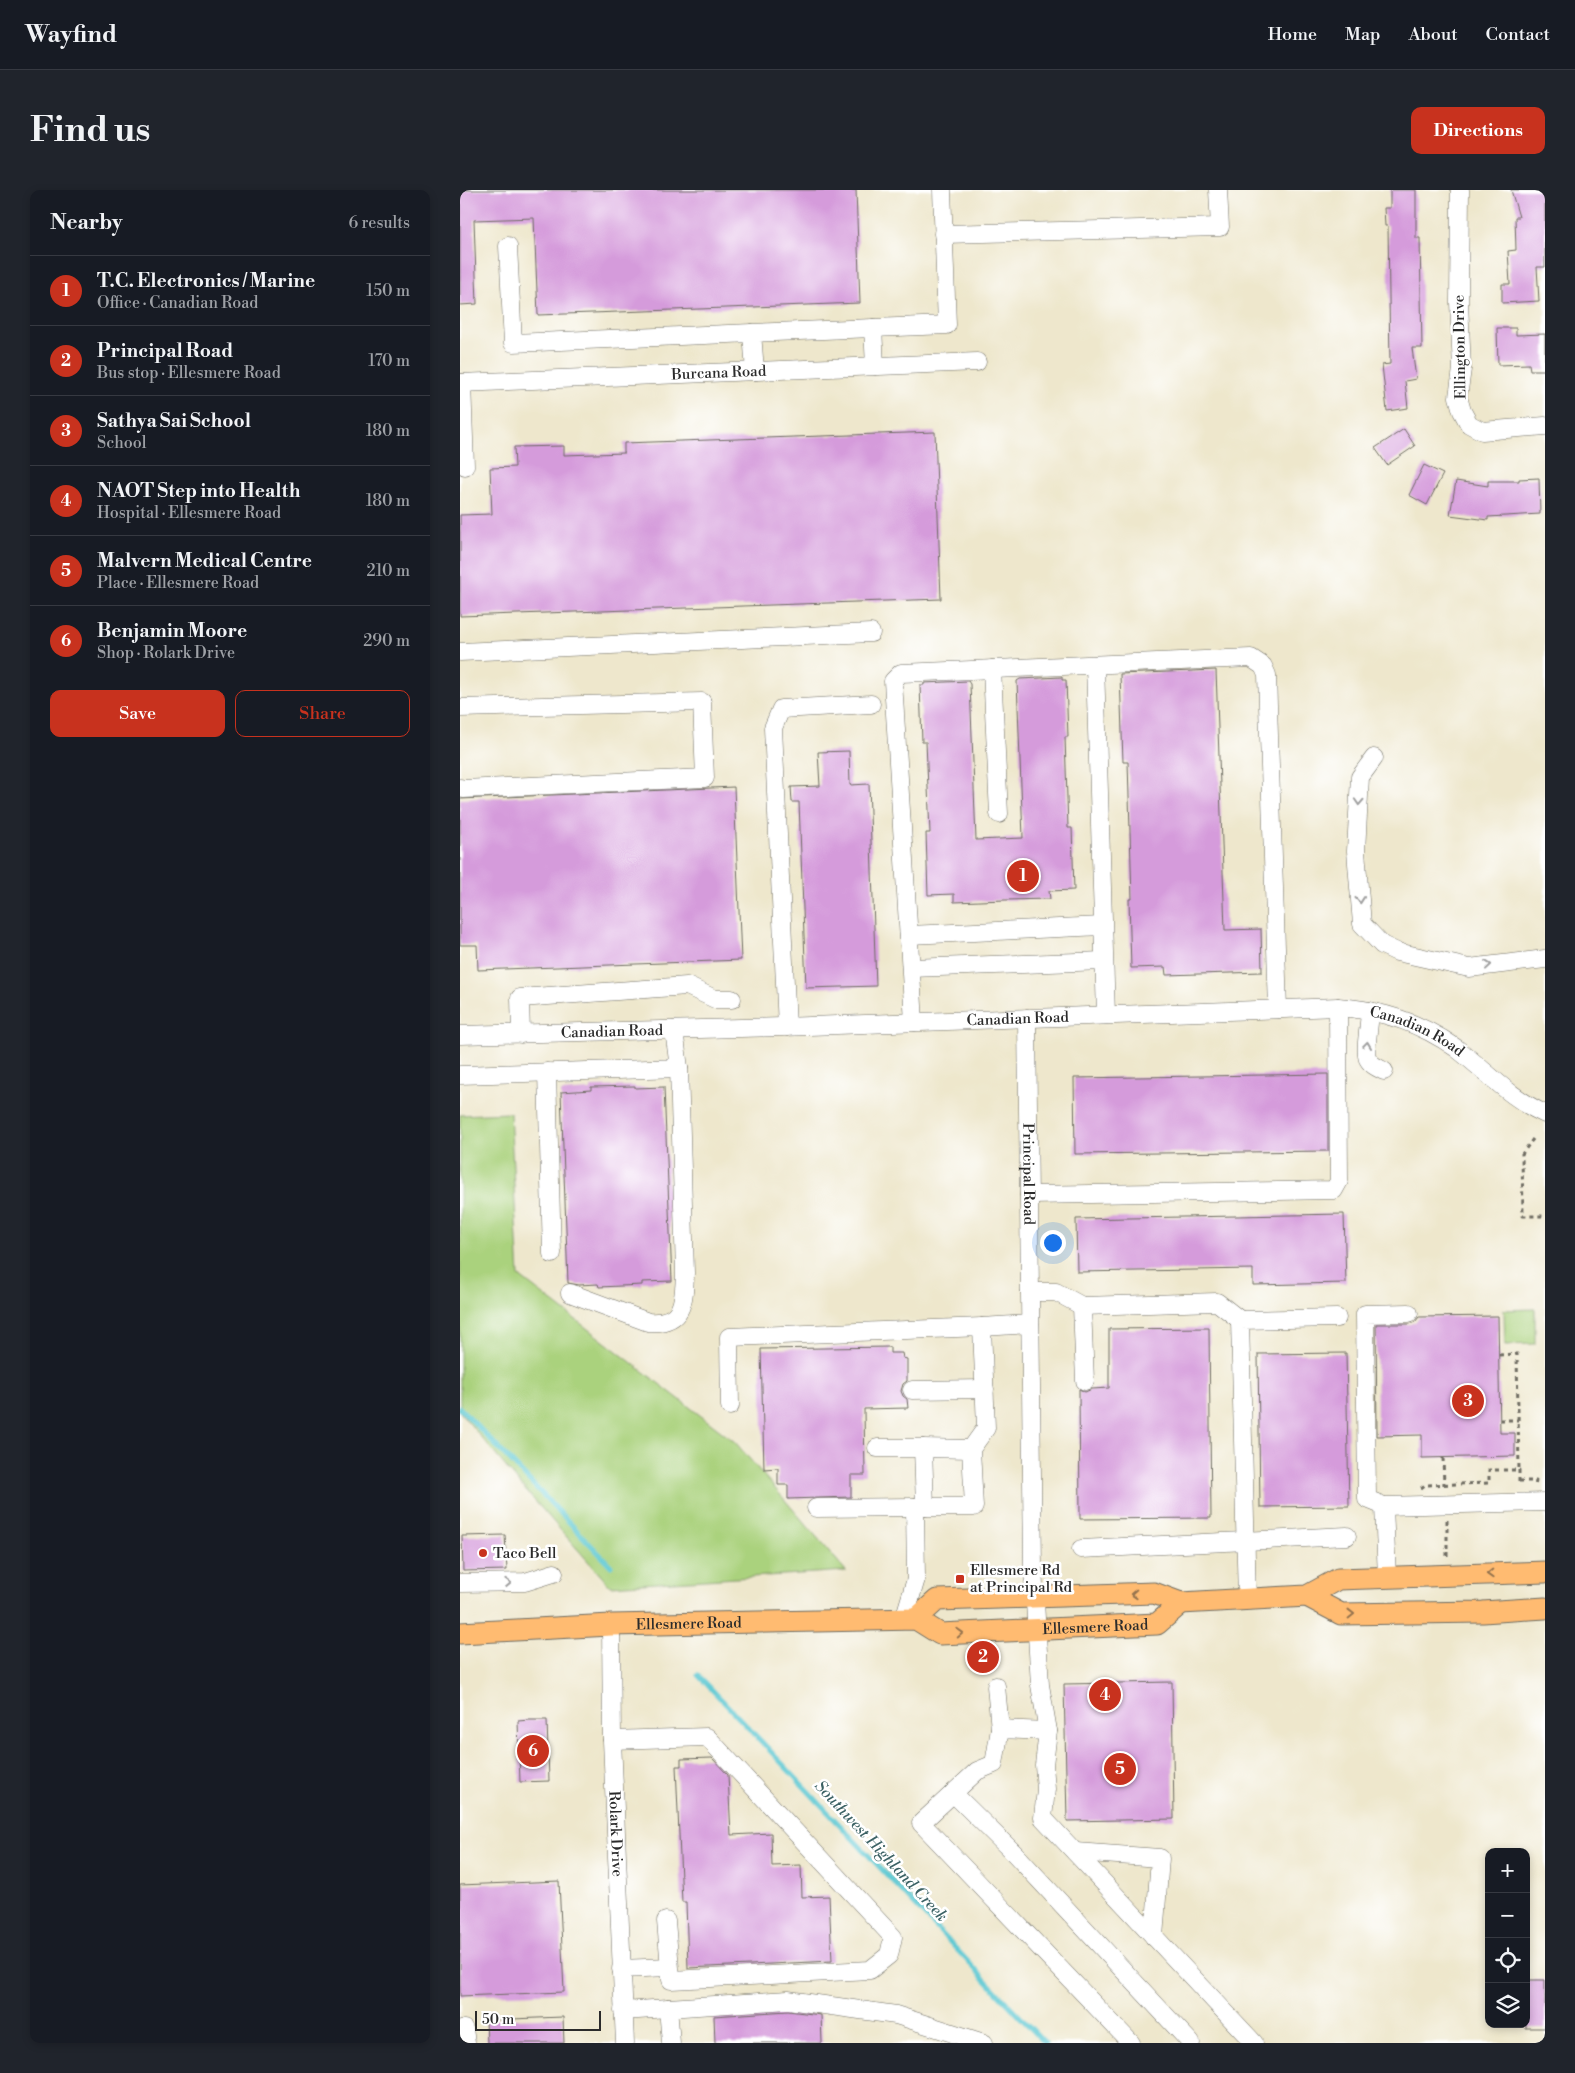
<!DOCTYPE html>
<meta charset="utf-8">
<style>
body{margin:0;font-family:"Libre Bodoni",serif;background:#20242c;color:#f1f3f6}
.controls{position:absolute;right:15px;bottom:15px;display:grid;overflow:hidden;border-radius:10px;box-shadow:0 2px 8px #0003}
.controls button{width:45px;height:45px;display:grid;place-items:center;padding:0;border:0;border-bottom:1px solid #363941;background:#171b24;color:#f1f3f6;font:25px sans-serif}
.scale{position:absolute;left:15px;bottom:12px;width:126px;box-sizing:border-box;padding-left:5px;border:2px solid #2b2b2b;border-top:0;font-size:14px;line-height:18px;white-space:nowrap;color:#2b2b2b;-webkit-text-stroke:4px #fff;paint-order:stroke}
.you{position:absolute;left:592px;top:1052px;width:18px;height:18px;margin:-12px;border:4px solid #fff;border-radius:50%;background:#1a73e8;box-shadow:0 0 0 8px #1a73e833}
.badge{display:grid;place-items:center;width:32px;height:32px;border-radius:50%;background:#c8321e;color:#fff;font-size:16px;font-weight:700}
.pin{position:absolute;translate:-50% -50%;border:2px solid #fff;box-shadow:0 1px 5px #0006}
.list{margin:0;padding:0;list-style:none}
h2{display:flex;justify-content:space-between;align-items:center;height:65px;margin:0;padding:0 20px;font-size:21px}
h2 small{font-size:16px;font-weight:400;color:#9ea1a6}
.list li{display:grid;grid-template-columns:32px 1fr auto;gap:15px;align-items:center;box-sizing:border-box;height:70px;padding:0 20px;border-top:1px solid #363941}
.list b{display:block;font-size:19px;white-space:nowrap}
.list p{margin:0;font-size:16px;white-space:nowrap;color:#9ea1a6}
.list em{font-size:16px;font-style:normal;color:#9ea1a6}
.actions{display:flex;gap:10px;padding:15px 20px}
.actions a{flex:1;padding:11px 0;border:1px solid #c8321e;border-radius:10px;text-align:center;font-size:18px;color:#c8321e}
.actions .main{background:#c8321e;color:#fff}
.icon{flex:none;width:28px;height:28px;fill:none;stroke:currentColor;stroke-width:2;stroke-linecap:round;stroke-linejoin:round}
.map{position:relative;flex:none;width:1085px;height:1853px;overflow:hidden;border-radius:10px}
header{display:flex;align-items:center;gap:30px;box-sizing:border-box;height:70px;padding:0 25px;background:#171b24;border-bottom:1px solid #363941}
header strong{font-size:24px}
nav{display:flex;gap:28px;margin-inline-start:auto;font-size:18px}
.intro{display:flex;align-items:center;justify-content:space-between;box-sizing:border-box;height:120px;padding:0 30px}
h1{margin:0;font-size:35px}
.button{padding:12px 22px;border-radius:10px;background:#c8321e;color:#fff;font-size:18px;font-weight:700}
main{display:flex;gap:30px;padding:0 30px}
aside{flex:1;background:#171b24;border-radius:10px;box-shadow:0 2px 8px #0003}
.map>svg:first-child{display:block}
</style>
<header>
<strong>Wayfind</strong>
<nav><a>Home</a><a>Map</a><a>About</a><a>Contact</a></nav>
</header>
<div class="intro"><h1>Find us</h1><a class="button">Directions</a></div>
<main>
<aside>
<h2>Nearby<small>6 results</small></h2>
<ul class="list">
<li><span class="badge">1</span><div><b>T.C. Electronics / Marine</b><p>Office · Canadian Road</p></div><em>150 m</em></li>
<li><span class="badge">2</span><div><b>Principal Road</b><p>Bus stop · Ellesmere Road</p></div><em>170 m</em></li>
<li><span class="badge">3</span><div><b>Sathya Sai School</b><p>School</p></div><em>180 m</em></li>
<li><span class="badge">4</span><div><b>NAOT Step into Health</b><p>Hospital · Ellesmere Road</p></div><em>180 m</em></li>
<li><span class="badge">5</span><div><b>Malvern Medical Centre</b><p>Place · Ellesmere Road</p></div><em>210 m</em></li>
<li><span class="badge">6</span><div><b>Benjamin Moore</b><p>Shop · Rolark Drive</p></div><em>290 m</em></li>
</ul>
<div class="actions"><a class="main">Save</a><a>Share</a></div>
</aside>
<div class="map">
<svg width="1085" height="1853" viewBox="0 0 1085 1853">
<rect width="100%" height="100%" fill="#fff"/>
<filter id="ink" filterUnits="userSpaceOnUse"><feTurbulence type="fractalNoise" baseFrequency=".02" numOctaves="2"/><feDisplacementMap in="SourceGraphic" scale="10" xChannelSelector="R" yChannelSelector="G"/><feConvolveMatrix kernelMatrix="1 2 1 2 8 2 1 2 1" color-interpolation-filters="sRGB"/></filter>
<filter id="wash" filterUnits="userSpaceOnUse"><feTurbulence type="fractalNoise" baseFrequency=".0096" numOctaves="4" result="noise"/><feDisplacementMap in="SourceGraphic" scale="20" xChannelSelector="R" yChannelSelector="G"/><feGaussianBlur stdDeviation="1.12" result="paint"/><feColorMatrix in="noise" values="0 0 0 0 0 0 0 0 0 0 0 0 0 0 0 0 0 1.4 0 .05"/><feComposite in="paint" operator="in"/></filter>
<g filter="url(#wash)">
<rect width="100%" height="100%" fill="#eee7cc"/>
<path fill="#aad27d" stroke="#6a7e54" d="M50,923L59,1086L275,1252L386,1381L150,1396L60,1294L0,1222V925Z
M1075,1119V1154L1045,1155L1044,1120Z"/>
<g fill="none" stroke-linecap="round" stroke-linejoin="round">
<path stroke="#5bc8d2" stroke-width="5" d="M0,1218L151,1376
M238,1485C355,1607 469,1731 585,1853"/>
</g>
<g id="blocks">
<path fill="#d59bdb" d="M0,0H396L400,113L78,125L74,28L14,30L17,114L0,115Z
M930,0H956V48H960L962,158H952L956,189L945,191L948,218L927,221L922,175L930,174L928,36H925L924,18H930Z
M1051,0H1085V77H1077L1079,111L1042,113V94H1050L1048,61L1056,60L1055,27H1059Z
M1037,138H1056V145L1085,144V180H1070L1069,174L1038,175Z
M944,239L955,256L927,275L915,258Z
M475,242L481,409L0,426V325L32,324L30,278L55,277L54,257L104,256V265L164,263V253Z
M964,275L983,284L967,315L949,305Z
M1079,288L1080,324L1028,327V330L990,325L996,291L1028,296V291H1059V289Z
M756,480L765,740L801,739L802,782L706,785L705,777L671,778L669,709H672L668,572H663L660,484Z
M602,487V490H606L608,547H605L608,638H612L614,700L589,701L590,709L545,710L494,712V704L468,705L466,643H470L466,552H462L460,495H464V493L508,491L510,494L516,650L563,648L557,491L560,489Z
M389,561L390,595L409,594L416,796L346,798L339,612H332L331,597L360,596L358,562Z
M274,597L281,770L18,780L17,755H0V609Z
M868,884V961L615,964L614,888Z
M175,896V898L204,897L212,1091L182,1092V1095L139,1097L138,1094L119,1095L108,1093L101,902L131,900V897Z
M884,1024L886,1093L793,1095V1079L617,1082L616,1029Z
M1038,1126L1040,1243H1055V1266L962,1268V1245L917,1246L916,1134H950L955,1132L959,1127Z
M749,1138L751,1328L620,1329L619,1199L625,1202L632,1199L649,1198V1139Z
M430,1157V1163H442L443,1168L447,1169V1191L443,1194L441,1201L443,1206L447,1209L448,1218L404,1219L405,1285H391V1307L328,1309V1295H318V1278L304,1279L301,1159Z
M886,1163L889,1316L800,1317L798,1164Z
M45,1345L47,1380L3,1381L2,1346Z
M712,1492L714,1629L607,1631L604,1494Z
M69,1530H87L89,1591L60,1592L58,1531Z
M252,1568L268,1585L271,1645L311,1643L312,1676L341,1675L342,1707L369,1706L372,1771L228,1778L226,1712H222L216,1576H221V1569Z
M99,1691L104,1802L0,1806V1695Z
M1066,1790H1085V1838H1066Z
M328,1821L361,1825L362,1853H255L254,1826Z
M103,1827L104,1853H27L26,1830Z"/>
</g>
</g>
<g filter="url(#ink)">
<use href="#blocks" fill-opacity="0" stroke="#6f6d63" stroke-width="1"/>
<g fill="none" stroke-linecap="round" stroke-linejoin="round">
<defs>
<g id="minor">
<path d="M1000,0L999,112L1002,179L998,207L1002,221L1009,234L1022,241L1085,236"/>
<path d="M483,44L760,37L758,0"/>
<path d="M48,56L53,153L292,143"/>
<path d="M413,138L415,176"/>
<path d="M295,181L292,143L487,135L482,0"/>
<path id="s1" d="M0,193L517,172"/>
<path d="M2,193L5,276"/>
<path d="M0,462L411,443"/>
<path d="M635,475L646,825"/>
<path d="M532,479L539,624"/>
<path d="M0,518L242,512L245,588L4,599L0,598"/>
<path d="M914,568L900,587L896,661L902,734L922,755L937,762L1009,778L1085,769"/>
<path d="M449,745L642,736"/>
<path d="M451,778L643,771"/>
<path d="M910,821C910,831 904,863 908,869C911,875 918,878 924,881"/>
<path id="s2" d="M567,828L573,1379L580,1495L588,1541L540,1539L534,1574L517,1581L461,1633L671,1853"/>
<path d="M454,832L433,491L441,483L791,468L803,476L807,485L818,819"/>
<path d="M327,837L313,538L321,519L411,514"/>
<path d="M61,844L60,808L227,796L255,809H272"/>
<path id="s3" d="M0,845L322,837L878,817C921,820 961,833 996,858C1025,880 1051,909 1085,924"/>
<path d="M87,882L92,1064"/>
<path d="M0,885L219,878L214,840"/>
<path d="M569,1005L874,1000L879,991L878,817"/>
<path d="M570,1102H596L622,1116"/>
<path d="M110,1103L188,1132C224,1135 224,1111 225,1083L219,878"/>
<path d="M949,1123L905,1124L907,1309L924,1316L1085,1312"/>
<path d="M522,1137L570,1134"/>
<path d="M625,1191L622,1116L757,1112L780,1130"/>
<path d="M452,1200L525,1199"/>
<path d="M270,1216L269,1147L522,1137L526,1238L511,1259L514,1317H455L456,1389L444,1429"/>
<path d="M417,1258H463"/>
<path d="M924,1316L927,1387"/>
<path d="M465,1317L463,1258L511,1259"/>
<path d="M356,1318L455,1317"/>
<path d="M621,1359L887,1346"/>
<path d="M0,1393L65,1392L94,1383"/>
<path d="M787,1410L780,1130L877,1128"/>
<path id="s4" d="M151,1435L152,1550L165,1853"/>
<path d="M536,1496L540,1539"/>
<path d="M588,1541L584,1575L586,1599L583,1628L794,1853"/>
<path d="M152,1550L247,1547L433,1747L429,1765L410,1780L211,1790L206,1731"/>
<path d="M493,1603L556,1665L731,1853"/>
<path d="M615,1662L700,1668L694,1747"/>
<path d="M161,1779L209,1777"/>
<path d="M208,1818L211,1853"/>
<path d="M163,1821L328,1810L436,1825L524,1853"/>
<path d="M4,1839L6,1853"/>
</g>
<g id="major">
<path d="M847,1406L881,1424L1023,1422L1085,1418"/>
<path d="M456,1429L477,1410L694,1403L721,1413L847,1406L878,1389L1085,1382"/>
<path id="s5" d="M0,1443L151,1435L456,1429L480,1444L697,1434L721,1413"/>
</g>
</defs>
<use href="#minor" stroke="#6f6d63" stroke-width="19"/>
<use href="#major" stroke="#6f6d63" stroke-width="23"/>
<path stroke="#6f6d63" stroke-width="3" stroke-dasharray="4 4" stroke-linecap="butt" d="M1073,949L1062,964L1063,1026H1085
M1039,1165L1057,1164L1059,1280
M1040,1230H1058
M983,1268L984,1295
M1059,1291H1076L1075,1296
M961,1298L965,1295L1029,1293V1280H1059V1296
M987,1330V1367"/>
<use href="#minor" stroke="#fff" stroke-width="18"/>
<use href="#major" stroke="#ffbb71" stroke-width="21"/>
</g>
<defs><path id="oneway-chevron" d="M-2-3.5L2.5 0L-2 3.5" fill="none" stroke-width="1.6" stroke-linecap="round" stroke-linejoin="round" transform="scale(1.25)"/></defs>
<g stroke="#a0a0a0">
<use href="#oneway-chevron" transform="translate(899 612) rotate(93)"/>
<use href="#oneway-chevron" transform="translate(900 710) rotate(85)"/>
<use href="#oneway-chevron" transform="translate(1028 775) rotate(-6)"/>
<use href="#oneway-chevron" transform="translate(907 855) rotate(-84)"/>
<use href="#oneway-chevron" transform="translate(48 1393) rotate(-2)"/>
</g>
<g stroke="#95734e">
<use href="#oneway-chevron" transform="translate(1030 1384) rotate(178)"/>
<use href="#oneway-chevron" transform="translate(674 1404) rotate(178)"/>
<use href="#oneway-chevron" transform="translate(891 1424) rotate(-1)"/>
<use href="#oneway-chevron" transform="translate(500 1443) rotate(-3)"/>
</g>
</g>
<g fill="#c8321e" stroke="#fff" stroke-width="2">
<circle cx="23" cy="1363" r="5"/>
<rect x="495" y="1384" width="10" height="10" rx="2.5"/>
</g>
<g text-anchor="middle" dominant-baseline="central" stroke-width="5" stroke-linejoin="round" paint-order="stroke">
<g font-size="15" fill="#2b2b2b" stroke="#fff">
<text transform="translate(1000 157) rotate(-91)">Ellington Drive</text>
<text stroke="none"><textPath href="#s1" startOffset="259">Burcana Road</textPath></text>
<text stroke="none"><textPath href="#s3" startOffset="558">Canadian Road</textPath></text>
<text stroke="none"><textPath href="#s3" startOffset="152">Canadian Road</textPath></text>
<text stroke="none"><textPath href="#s3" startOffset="962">Canadian Road</textPath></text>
<text stroke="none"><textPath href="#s2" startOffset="156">Principal Road</textPath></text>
<text stroke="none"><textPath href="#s5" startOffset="229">Ellesmere Road</textPath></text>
<text stroke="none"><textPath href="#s5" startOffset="640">Ellesmere Road</textPath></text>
<text stroke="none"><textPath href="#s4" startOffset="209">Rolark Drive</textPath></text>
</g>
<g font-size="15" fill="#2b2b2b" stroke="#fff" text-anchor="start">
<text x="33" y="1363">Taco Bell</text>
<text x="510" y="1380">Ellesmere Rd<tspan x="510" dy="17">at Principal Rd</tspan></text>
</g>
<g font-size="16" font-style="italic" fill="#3c6265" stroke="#fff">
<text transform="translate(421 1661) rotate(47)">Southwest Highland Creek</text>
</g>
</g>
</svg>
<div class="controls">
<button>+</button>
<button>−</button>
<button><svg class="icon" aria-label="locate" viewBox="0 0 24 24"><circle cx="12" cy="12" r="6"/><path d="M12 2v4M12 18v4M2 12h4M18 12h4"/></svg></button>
<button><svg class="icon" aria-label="layers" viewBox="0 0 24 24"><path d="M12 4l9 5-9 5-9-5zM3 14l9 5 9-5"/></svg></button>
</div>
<div class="scale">50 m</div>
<div class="you"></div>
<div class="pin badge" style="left:563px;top:686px">1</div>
<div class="pin badge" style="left:523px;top:1467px">2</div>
<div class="pin badge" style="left:1008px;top:1211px">3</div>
<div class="pin badge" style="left:645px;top:1505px">4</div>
<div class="pin badge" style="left:660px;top:1579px">5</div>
<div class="pin badge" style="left:73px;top:1561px">6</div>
</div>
</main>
